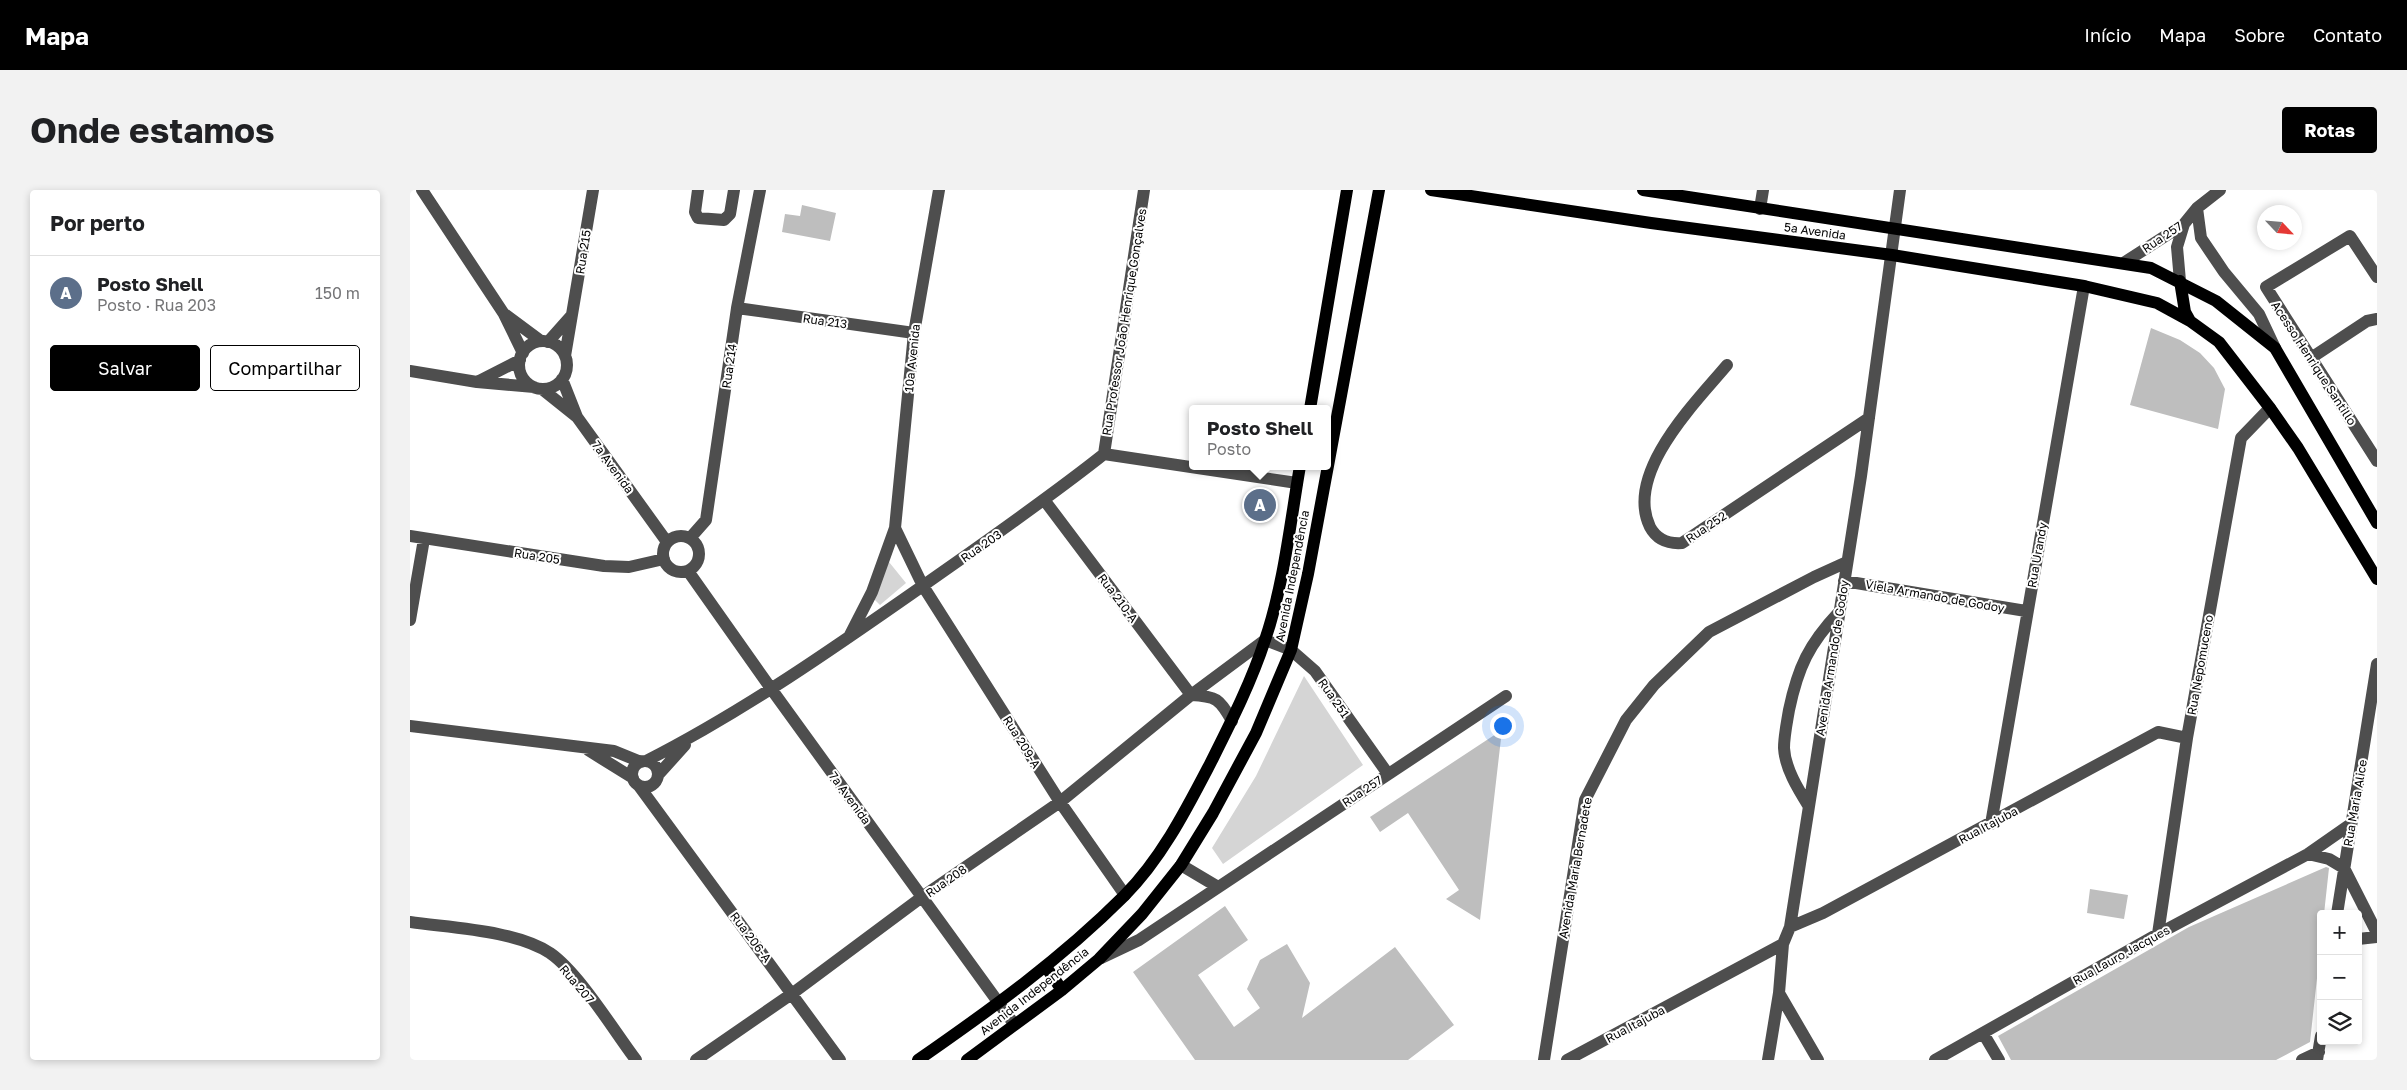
<!DOCTYPE html>
<html lang="pt">
<meta charset="utf-8">
<style>
body{margin:0;font-family:"Golos Text",sans-serif;background:#f2f2f2;color:#202124}
.controls{position:absolute;right:15px;bottom:15px;display:grid;overflow:hidden;border-radius:5px;box-shadow:0 2px 8px #0003}
.controls button{width:45px;height:45px;display:grid;place-items:center;padding:0;border:0;border-bottom:1px solid #e0e0e0;background:#fff;color:#202124;font:25px sans-serif}
.compass{position:absolute;left:1847px;top:15px;width:45px;height:45px;border-radius:50%;background:#fff;box-shadow:0 2px 8px #0003;rotate:116deg}
.you{position:absolute;left:1092px;top:535px;width:18px;height:18px;margin:-12px;border:4px solid #fff;border-radius:50%;background:#1a73e8;box-shadow:0 0 0 8px #1a73e833}
.badge{display:grid;place-items:center;width:32px;height:32px;border-radius:50%;background:#000;color:#fff;font-size:16px;font-weight:700}
.pin{position:absolute;translate:-50% -50%;border:2px solid #fff;box-shadow:0 1px 5px #0006}
.popup{position:absolute;left:779px;top:215px;width:142px;height:65px;box-sizing:border-box;display:grid;place-content:center;border-radius:5px;background:#fff;filter:drop-shadow(0 1px 4px #0005);font-size:16px;white-space:nowrap;color:#757577}
.popup b{font-size:19px;color:#202124}
.popup::after{content:'';position:absolute;left:50%;top:100%;margin-left:-10px;border:10px solid transparent;border-top-color:#fff}
.list{margin:0;padding:0;list-style:none}
h2{display:flex;justify-content:space-between;align-items:center;height:65px;margin:0;padding:0 20px;font-size:21px}
h2 small{font-size:16px;font-weight:400;color:#757577}
.list li{display:grid;grid-template-columns:32px 1fr auto;gap:15px;align-items:center;box-sizing:border-box;height:75px;padding:0 20px;border-top:1px solid #e0e0e0}
.list b{display:block;font-size:19px;white-space:nowrap}
.list p{margin:0;font-size:16px;white-space:nowrap;color:#757577}
.list em{font-size:16px;font-style:normal;color:#757577}
.actions{display:flex;gap:10px;padding:15px 20px}
.actions a{flex:1;padding:11px 0;border:1px solid #000;border-radius:5px;text-align:center;font-size:18px;color:#000}
.actions .main{background:#000;color:#fff}
.icon{flex:none;width:28px;height:28px;fill:none;stroke:currentColor;stroke-width:2;stroke-linecap:round;stroke-linejoin:round}
.map{position:relative;flex:none;width:1967px;height:870px;overflow:hidden;border-radius:5px}
header{display:flex;align-items:center;gap:30px;box-sizing:border-box;height:70px;padding:0 25px;background:#000;color:#fff}
header strong{font-size:24px}
nav{display:flex;gap:28px;margin-inline-start:auto;font-size:18px}
.intro{display:flex;align-items:center;justify-content:space-between;box-sizing:border-box;height:120px;padding:0 30px}
h1{margin:0;font-size:35px}
.button{padding:12px 22px;border-radius:5px;background:#000;color:#fff;font-size:18px;font-weight:700}
main{display:flex;gap:30px;padding:0 30px}
aside{flex:1;background:#fff;border-radius:5px;box-shadow:0 2px 8px #0003}
.map>svg:first-child{display:block}
</style>
<header>
<strong>Mapa</strong>
<nav><a>Início</a><a>Mapa</a><a>Sobre</a><a>Contato</a></nav>
</header>
<div class="intro"><h1>Onde estamos</h1><a class="button">Rotas</a></div>
<main>
<aside>
<h2>Por perto<small></small></h2>
<ul class="list">
<li><span class="badge" style="background:#5c6f8a">A</span><div><b>Posto Shell</b><p>Posto · Rua 203</p></div><em>150 m</em></li>
</ul>
<div class="actions"><a class="main">Salvar</a><a>Compartilhar</a></div>
</aside>
<div class="map">
<svg width="1967" height="870" viewBox="0 0 1967 870">
<rect width="100%" height="100%" fill="#fff"/>
<path fill="#d5d5d5" d="M479,372L496,393L470,415L463,408Z
M894,486L953,575L813,674L802,658L846,586Z"/>
<path fill="#bebebe" d="M392,15L426,23L420,51L372,42L375,24L390,26Z
M1741,138L1770,150L1790,163L1804,178L1815,199L1808,239L1720,215Z
M1092,540L1070,730L1036,709L1049,700L998,623L970,642L960,627Z
M1916,677L1919,678L1914,724H1911V752L1900,852L1866,870H1601L1588,846L1779,737Z
M1680,699L1718,705L1714,729L1677,723Z
M815,716L838,750L788,785L824,837L850,818L837,799L850,770L877,754L900,793L892,828L985,757L1044,835L998,870H785L723,782Z"/>
<g fill="none" stroke-linecap="round" stroke-linejoin="round">
<path stroke="#4e4e4e" stroke-width="12" d="M12,0L94,124L113,163
M288,0L285,22L288,28L314,30L320,24L324,0
M1787,18L1791,48L1814,82L1849,124L1865,158
M1350,19L1353,0
M1715,72L1774,34L1787,18L1810,0
M1967,87L1940,46L1856,97L1967,271
M1770,91L1767,57L1774,34
M327,118L504,143
M96,125L131,151
M109 175a24 24 0 1 1 48 0a24 24 0 1 1-48 0Z
M138,152L162,125
M155,166L183,0
M1901,168L1957,131L1967,129
M1317,175C1286,212 1214,283 1240,337C1247,350 1258,354 1272,353L1459,228
M0,181L67,192L124,197
M152,189L167,227
M67,192L110,170
M132,199L167,227L257,352
M694,264L734,0
M635,311L781,505
M485,338L513,396L650,612L715,705
M253 364a18 18 0 1 1 36 0a18 18 0 1 1-36 0Z
M0,346L194,376L219,377L254,369
M281,347L296,330L327,118L350,0
M278,381L362,500L604,834
M1434,391L1616,421
M0,430L14,349
M439,447L462,402L485,338L504,143L529,0
M781,505C806,506 810,509 822,531
M0,536L204,561L231,572
M178,560L223,588
M236,571C334,521 424,458 514,395C575,352 636,310 694,264L887,293
M222 584a13 13 0 1 1 26 0a13 13 0 1 1-26 0Z
M248,585L275,555
M229,596L430,870
M1398,615C1388,599 1375,578 1374,558C1374,546 1377,532 1379,520C1388,477 1399,454 1429,422
M1581,634L1674,96
M1898,664L1919,669L1934,678
M771,675L808,697
M1934,678L1967,743
M1927,724L1967,474
M0,732C41,738 105,740 140,763C169,783 204,841 226,870
M1380,737L1413,723L1748,542L1777,548
M1748,744L1777,548L1831,248L1860,218
M1948,749L1967,747
M691,768L729,750L1096,506
M1369,803L1408,870
M1573,843L1589,870
M286,870L383,803L512,707L650,612L781,505L855,450L881,460L905,481L978,584
M1134,870L1175,610L1216,530L1244,495L1299,442L1404,387L1437,372
M1157,870L1373,754
M1358,870L1369,803L1373,754L1380,737L1451,286L1490,0
M1525,870L1748,744L1898,664L1941,634
M1892,870L1909,862
M1907,870L1911,846"/>
<path stroke="#000" stroke-width="12" d="M1021,0L1241,33L1482,65L1674,96L1747,113L1780,131L1809,152L1860,218L1888,258L1967,389
M1233,0L1741,78L1806,111L1865,158L1967,333
M1770,91L1775,122L1780,131
M900,219L937,0
M636,777L652,800
M508,870C580,820 651,769 714,706C751,669 776,620 800,574C820,534 841,493 855,450C874,394 880,334 890,276
M557,870L652,800L689,769L732,724L771,675L803,623L846,543L881,460L898,384L969,0"/>
</g>
<g text-anchor="middle" dominant-baseline="central" stroke-width="4" stroke-linejoin="round" paint-order="stroke">
<g font-size="12" fill="#000" stroke="#fff">
<text transform="translate(1405 41) rotate(8)">5ª Avenida</text>
<text transform="translate(1752 47) rotate(-34)">Rua 257</text>
<text transform="translate(173 62) rotate(-81)">Rua 215</text>
<text transform="translate(415 131) rotate(8)">Rua 213</text>
<text transform="translate(714 132) rotate(-81)">Rua Professor João Henrique Gonçalves</text>
<text transform="translate(502 168) rotate(-84)">10ª Avenida</text>
<text transform="translate(1904 173) rotate(57)">Acesso Henrique Santillo</text>
<text transform="translate(319 176) rotate(-82)">Rua 214</text>
<text transform="translate(203 277) rotate(54)">7ª Avenida</text>
<text transform="translate(1296 337) rotate(-34)">Rua 252</text>
<text transform="translate(571 356) rotate(-35)">Rua 203</text>
<text transform="translate(1627 365) rotate(-80)">Rua Urandy</text>
<text transform="translate(127 366) rotate(9)">Rua 205</text>
<text transform="translate(882 386) rotate(-79)">Avenida Independência</text>
<text transform="translate(1525 406) rotate(10)">Viela Armando de Godoy</text>
<text transform="translate(708 408) rotate(53)">Rua 210-A</text>
<text transform="translate(1422 468) rotate(-81)">Avenida Armando de Godoy</text>
<text transform="translate(1790 475) rotate(-80)">Rua Nepomuceno</text>
<text transform="translate(924 508) rotate(55)">Rua 251</text>
<text transform="translate(612 552) rotate(58)">Rua 209-A</text>
<text transform="translate(952 601) rotate(-34)">Rua 257</text>
<text transform="translate(440 608) rotate(54)">7ª Avenida</text>
<text transform="translate(1945 613) rotate(-80)">Rua Maria Alice</text>
<text transform="translate(1578 635) rotate(-28)">Rua Itajuba</text>
<text transform="translate(1165 678) rotate(-80)">Avenida Maria Bernadete</text>
<text transform="translate(536 691) rotate(-35)">Rua 208</text>
<text transform="translate(341 747) rotate(53)">Rua 206-A</text>
<text transform="translate(1711 765) rotate(-29)">Rua Lauro Jacques</text>
<text transform="translate(167 794) rotate(50)">Rua 207</text>
<text transform="translate(624 801) rotate(-38)">Avenida Independência</text>
<text transform="translate(1225 834) rotate(-28)">Rua Itajuba</text>
</g>
</g>
</svg>
<div class="controls">
<button>+</button>
<button>−</button>
<button><svg class="icon" aria-label="layers" viewBox="0 0 24 24"><path d="M12 4l9 5-9 5-9-5zM3 14l9 5 9-5"/></svg></button>
</div>
<svg class="compass" viewBox="-18 -18 36 36"><path d="M0-13l5 13h-10z" fill="#e53935"/><path d="M0 13l5-13h-10z" fill="#757577"/></svg>
<div class="you"></div>
<div class="pin badge" style="left:850px;top:315px;background:#5c6f8a">A</div>
<div class="popup"><b>Posto Shell</b>Posto</div>
</div>
</main>
